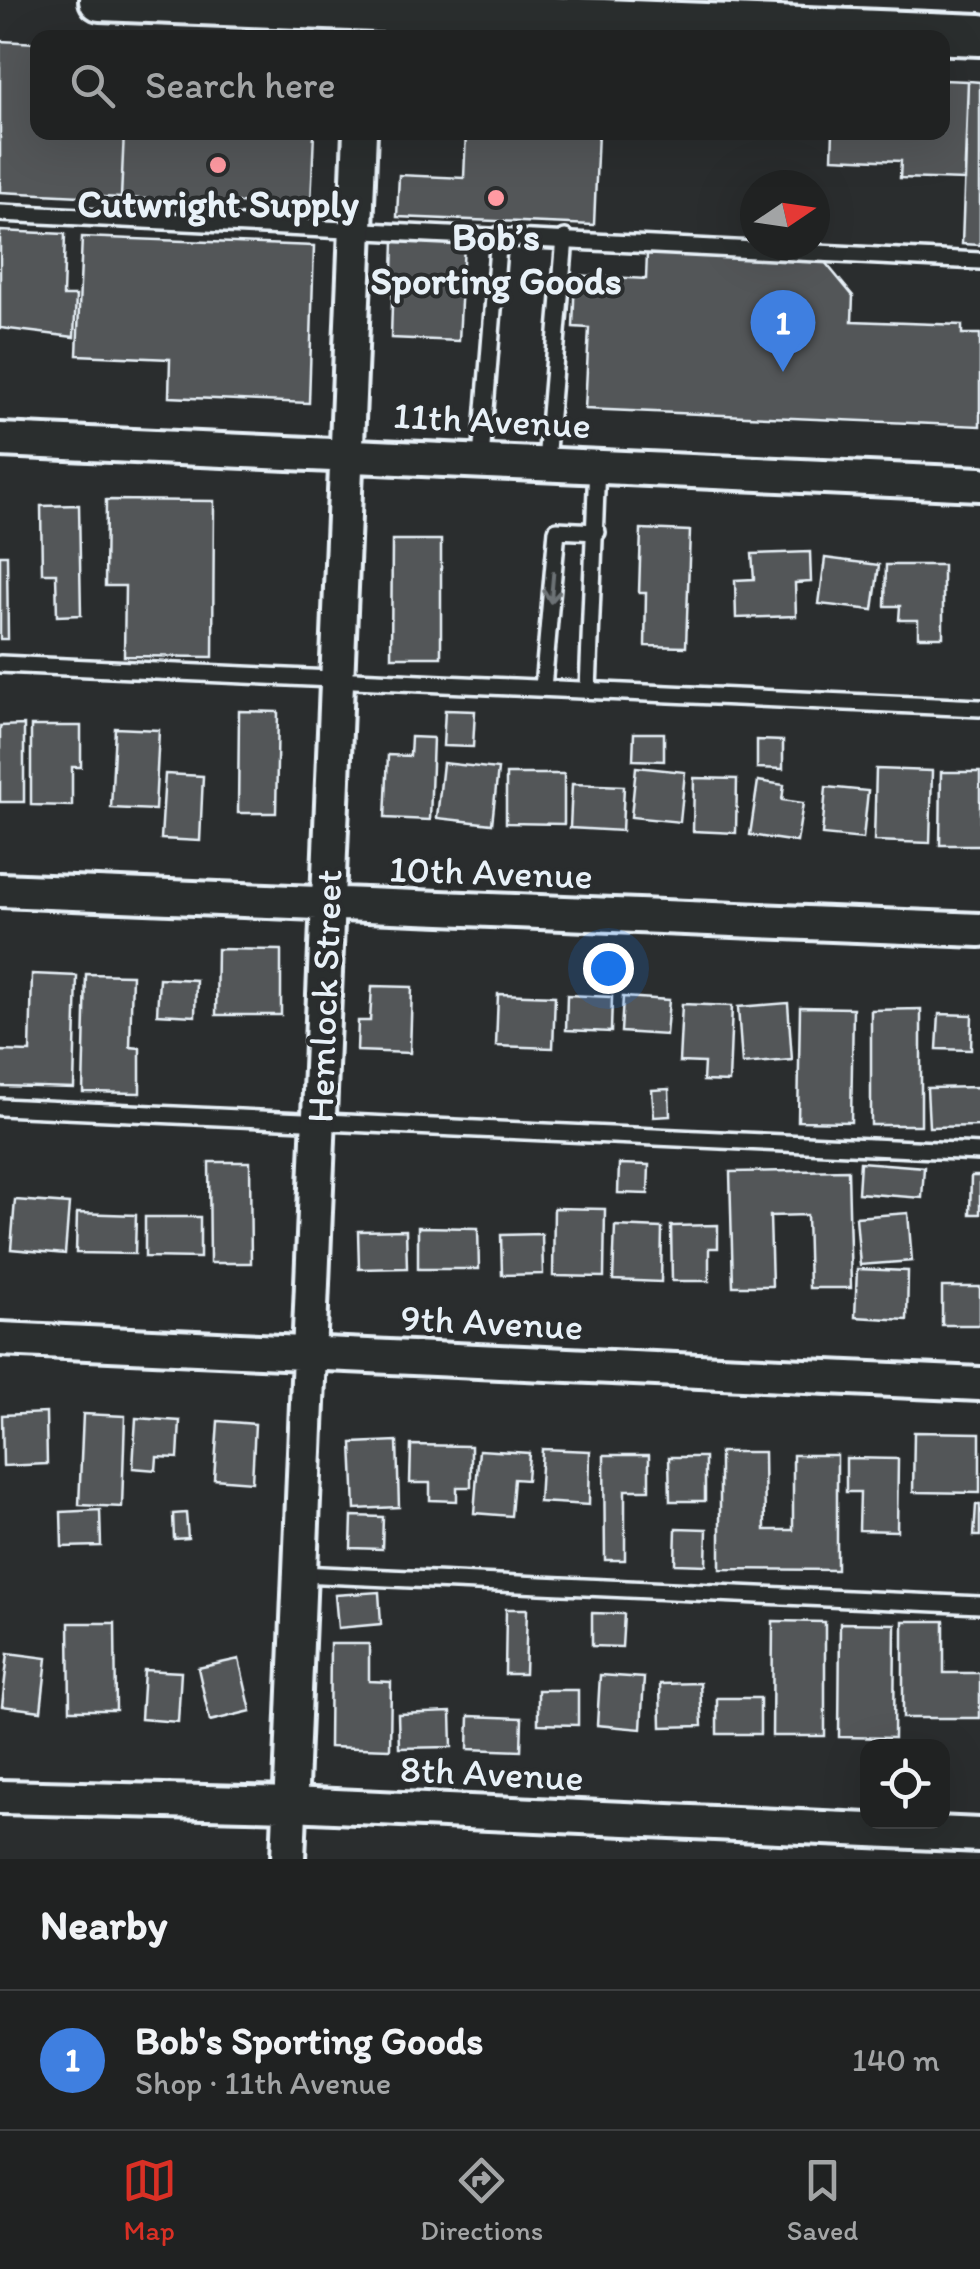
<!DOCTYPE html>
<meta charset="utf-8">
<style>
body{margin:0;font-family:Itim,sans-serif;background:#282a2a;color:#f1f3f6}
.controls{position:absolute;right:30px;bottom:30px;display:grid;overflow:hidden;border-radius:20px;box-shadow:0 10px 40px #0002}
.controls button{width:90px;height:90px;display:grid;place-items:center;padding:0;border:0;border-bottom:2px solid #3d3f40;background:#202222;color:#f1f3f6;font:50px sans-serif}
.compass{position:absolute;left:740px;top:170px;width:90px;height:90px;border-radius:50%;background:#202222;box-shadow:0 10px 40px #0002;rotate:77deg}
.you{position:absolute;left:608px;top:968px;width:35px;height:35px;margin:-25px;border:8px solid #fff;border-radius:50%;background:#1a73e8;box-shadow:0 0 0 15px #1a73e833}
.badge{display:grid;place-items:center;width:65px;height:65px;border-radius:50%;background:#d93025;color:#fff;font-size:32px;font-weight:700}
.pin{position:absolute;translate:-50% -82px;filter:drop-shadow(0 2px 5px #0008)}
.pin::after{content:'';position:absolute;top:52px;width:35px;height:30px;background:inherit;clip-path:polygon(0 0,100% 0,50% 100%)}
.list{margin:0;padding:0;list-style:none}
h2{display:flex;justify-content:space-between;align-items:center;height:130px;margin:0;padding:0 40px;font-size:42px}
h2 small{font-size:32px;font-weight:400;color:#a2a4a5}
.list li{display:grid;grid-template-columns:65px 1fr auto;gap:30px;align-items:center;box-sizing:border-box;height:140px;padding:0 40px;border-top:2px solid #3d3f40}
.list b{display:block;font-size:38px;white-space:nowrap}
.list p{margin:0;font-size:32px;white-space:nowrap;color:#a2a4a5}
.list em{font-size:32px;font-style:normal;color:#a2a4a5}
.icon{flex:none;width:55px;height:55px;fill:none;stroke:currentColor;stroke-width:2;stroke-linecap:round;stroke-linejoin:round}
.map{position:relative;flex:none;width:980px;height:1859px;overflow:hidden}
.search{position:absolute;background:#202222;box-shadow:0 10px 40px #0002;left:30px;right:30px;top:30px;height:110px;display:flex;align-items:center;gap:25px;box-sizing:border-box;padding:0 35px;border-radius:20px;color:#a2a4a5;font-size:38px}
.sheet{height:270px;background:#202222}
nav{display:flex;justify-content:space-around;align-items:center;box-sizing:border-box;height:140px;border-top:2px solid #3d3f40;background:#202222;font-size:28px;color:#a2a4a5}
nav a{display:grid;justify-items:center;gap:5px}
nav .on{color:#d93025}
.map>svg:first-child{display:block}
</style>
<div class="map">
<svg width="980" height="1859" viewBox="0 0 980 1859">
<rect width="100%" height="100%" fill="#2a2d2e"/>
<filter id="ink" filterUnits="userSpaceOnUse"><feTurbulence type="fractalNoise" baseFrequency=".01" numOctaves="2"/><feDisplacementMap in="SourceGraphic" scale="20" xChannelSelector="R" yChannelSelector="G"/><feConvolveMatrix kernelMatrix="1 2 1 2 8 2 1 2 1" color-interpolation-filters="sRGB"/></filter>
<g filter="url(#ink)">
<path fill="#535759" stroke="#e8f1f8" stroke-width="2.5" d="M0,41L38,43V132H124L121,198L0,192Z
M942,80L968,81L965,180L900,178L901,161L832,158L833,132H942Z
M968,81L980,82V245L962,244Z
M124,132H314L311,206L121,198Z
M466,132H598L594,225L397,217L399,175L464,178Z
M0,231L65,234L63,296H76L74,337L0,328Z
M82,237L314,246L309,403L169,397L170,359L77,355Z
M394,240L464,244L459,341L391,338Z
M647,253L824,261L853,296L852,321L962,325V334H980V426L585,409L589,328L573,327L575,275L646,279Z
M106,500L214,501L213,657L124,656L125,586H105Z
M79,505L81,615L57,616L56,573H42L41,506Z
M641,529L690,531L686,647L645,646L646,593H639Z
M392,540H441V657H391Z
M810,552L811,582L795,583L796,616L736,618L735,580L754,579L752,554Z
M0,555H7L8,639H0Z
M825,558L879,565L873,610L819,604Z
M886,565H943V637H918V620H899L900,606H885Z
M445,710L475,711L473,747L443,746Z
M239,711L278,712L276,813H238Z
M24,725V802H0V726Z
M31,726H81V767H72V806L31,805Z
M115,728L159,730L155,810L111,808Z
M634,733H664V761L633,760Z
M411,737L433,738L430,820L385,818L388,755L410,756Z
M757,740L783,741V769L757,768Z
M443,763L498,769L492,824L437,818Z
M636,767L685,772L680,822L631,817Z
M876,769L932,771L930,843L874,841Z
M941,772H980V845H940Z
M165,774L203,776L200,841L161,839Z
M506,774H564V824L506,823Z
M694,778L737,779L736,833L693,831Z
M758,781L784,785L782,800L803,803L797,842L750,835Z
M572,784L624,786L622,831L570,828Z
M826,787L868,791L863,839L822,835Z
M217,949L281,950V1015H216Z
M32,974L77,976L74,1088L0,1086V1051L30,1052Z
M86,974L132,975L130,1047L140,1048V1093L83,1092Z
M159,978L196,980L195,1016L157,1014Z
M372,986L412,987L410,1053L357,1051L358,1021H370Z
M498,994L555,996L553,1048L496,1046Z
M567,995L612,997L611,1032L566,1030Z
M623,997L669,1000L666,1035L621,1032Z
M788,1003L792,1060L742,1064L738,1007Z
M682,1004L732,1006L729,1082L703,1081L704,1063L679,1062Z
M800,1007L853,1008L851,1122L798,1121Z
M921,1009V1125H871V1010Z
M939,1014L972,1015L971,1050L937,1049Z
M980,1087V1126L929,1127L927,1088Z
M669,1089L670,1116L654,1117L652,1090Z
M209,1162H250L251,1263H210Z
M860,1162L924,1167L922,1198L858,1193Z
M619,1164L649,1165L648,1194L618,1193Z
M848,1170L851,1288H809L807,1215L770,1216L772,1286H733L730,1172Z
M971,1176H980V1214H970Z
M15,1200L69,1204L65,1254L11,1249Z
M554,1208L605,1209L604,1277L553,1276Z
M77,1213L136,1215L135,1254L76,1253Z
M908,1213L912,1261L860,1265L856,1217Z
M145,1217H200V1258L145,1257Z
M718,1225V1248H709V1281H672L671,1226Z
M615,1226L662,1228L661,1282L613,1280Z
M418,1227L478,1228L479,1269H418Z
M406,1230L407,1268L359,1269L358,1231Z
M542,1234L543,1274L502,1275L501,1235Z
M857,1269L908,1271L907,1320L855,1317Z
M942,1287H980V1325H942Z
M46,1413L47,1464L3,1466L2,1415Z
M83,1414L125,1416L122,1507L79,1505Z
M136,1418L180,1421L178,1458L157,1457L156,1470L133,1468Z
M218,1421L255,1424L252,1482L214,1479Z
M914,1432L980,1433V1493L913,1492Z
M397,1441L399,1507L355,1509L352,1443Z
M411,1445L471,1446V1487H457V1501L430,1500V1483H410Z
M542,1449L590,1451L589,1505L539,1502Z
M479,1450L529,1453L527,1480L514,1479L511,1516L474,1513Z
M720,1452H764L765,1530H793V1455H837V1570L720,1569Z
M604,1455H649V1490H625V1560H605Z
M669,1457H705V1501H670Z
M846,1458L898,1459L897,1531L859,1530L860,1492H846Z
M976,1505H980V1536H974Z
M100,1510L101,1546L62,1547L61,1512Z
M186,1513L188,1538L174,1539L173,1514Z
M352,1516L383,1517L382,1549L351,1548Z
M676,1528L707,1529L706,1565L675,1564Z
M379,1592L381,1624L338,1628L335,1595Z
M506,1609H527L525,1674H505Z
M592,1613L624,1614L622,1647L592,1646Z
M773,1621L825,1622V1736H772Z
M903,1621H944V1673H980V1718H903Z
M69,1623H115L116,1710H70Z
M840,1623L895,1624L894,1738L839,1737Z
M330,1644H369V1681L391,1682L390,1749L329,1747Z
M8,1653L47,1658L41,1711L2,1706Z
M239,1659L251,1711L210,1721L198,1668Z
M144,1670L181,1672L178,1722L141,1719Z
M600,1675L644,1678L641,1729L597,1725Z
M700,1683L702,1726L661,1727L660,1684Z
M538,1690H578V1725L538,1724Z
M717,1698H760V1734H717Z
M451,1712L452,1747L399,1748L398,1714Z
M469,1716L522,1718L521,1751L468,1749Z"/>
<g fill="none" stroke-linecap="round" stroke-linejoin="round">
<defs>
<path id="service" d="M0,213L980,261
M481,459L499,235
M546,462L565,238
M0,664L980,708
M543,688L557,530L597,532
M588,690L597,465
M0,1107L980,1152
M300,1574L980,1605"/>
<path id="minor" d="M0,440L980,484
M0,890L980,930
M0,1339L980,1384
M0,1797L290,1804L980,1835
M288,1859L360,132"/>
<path id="tertiary" d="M100,0L980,35"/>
</defs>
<use href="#service" stroke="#e8f1f8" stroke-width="22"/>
<use href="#minor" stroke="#e8f1f8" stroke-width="40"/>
<use href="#tertiary" stroke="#e8f1f8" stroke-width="48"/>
<use href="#service" stroke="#2a2d2e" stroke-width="15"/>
<use href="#minor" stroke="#2a2d2e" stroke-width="32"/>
<use href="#tertiary" stroke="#2a2d2e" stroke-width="40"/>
</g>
<defs><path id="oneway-shaft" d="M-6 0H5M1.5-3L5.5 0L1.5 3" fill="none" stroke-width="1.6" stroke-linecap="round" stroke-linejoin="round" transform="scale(2.5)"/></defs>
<use stroke="#6c7275" href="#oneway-shaft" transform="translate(552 588) rotate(95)"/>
</g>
<g fill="#ff9aa2" stroke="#2a2d2e" stroke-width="4">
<circle cx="218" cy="165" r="10"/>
<circle cx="496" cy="198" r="10"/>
</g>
<g text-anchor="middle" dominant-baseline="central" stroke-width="8" stroke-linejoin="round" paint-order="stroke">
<g font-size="38" font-weight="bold" fill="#e8f1f8" stroke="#2a2d2e">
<text x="218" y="204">Cutwright Supply</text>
<text x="496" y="237">Bob’s<tspan x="496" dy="44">Sporting Goods</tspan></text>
</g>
<g font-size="38" fill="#e8f1f8" stroke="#2a2d2e">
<text transform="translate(492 420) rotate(3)">11th Avenue</text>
<text transform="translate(491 872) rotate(2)">10th Avenue</text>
<text transform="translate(324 996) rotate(-88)">Hemlock Street</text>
<text transform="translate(492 1322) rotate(3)">9th Avenue</text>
<text transform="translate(492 1773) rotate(3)">8th Avenue</text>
</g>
</g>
</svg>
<div class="controls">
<button><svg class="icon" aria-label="locate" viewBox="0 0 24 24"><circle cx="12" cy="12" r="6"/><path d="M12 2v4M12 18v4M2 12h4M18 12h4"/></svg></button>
</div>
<svg class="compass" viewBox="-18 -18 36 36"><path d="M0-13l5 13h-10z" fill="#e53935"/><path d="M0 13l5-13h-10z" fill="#a2a4a5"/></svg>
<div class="you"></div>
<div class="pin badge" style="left:783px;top:372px;background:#3f7fe0">1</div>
<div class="search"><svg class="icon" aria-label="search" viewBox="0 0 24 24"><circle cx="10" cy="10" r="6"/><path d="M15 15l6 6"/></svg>Search here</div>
</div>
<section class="sheet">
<h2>Nearby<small></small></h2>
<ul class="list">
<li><span class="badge" style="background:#3f7fe0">1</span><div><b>Bob's Sporting Goods</b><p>Shop · 11th Avenue</p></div><em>140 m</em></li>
</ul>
</section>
<nav>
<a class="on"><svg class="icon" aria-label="map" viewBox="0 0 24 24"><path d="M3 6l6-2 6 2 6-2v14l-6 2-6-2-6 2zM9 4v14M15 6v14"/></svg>Map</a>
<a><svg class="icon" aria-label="directions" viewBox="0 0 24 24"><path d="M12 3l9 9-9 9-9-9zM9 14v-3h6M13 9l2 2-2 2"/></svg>Directions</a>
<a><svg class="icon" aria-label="saved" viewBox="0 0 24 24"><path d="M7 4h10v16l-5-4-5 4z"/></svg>Saved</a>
</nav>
